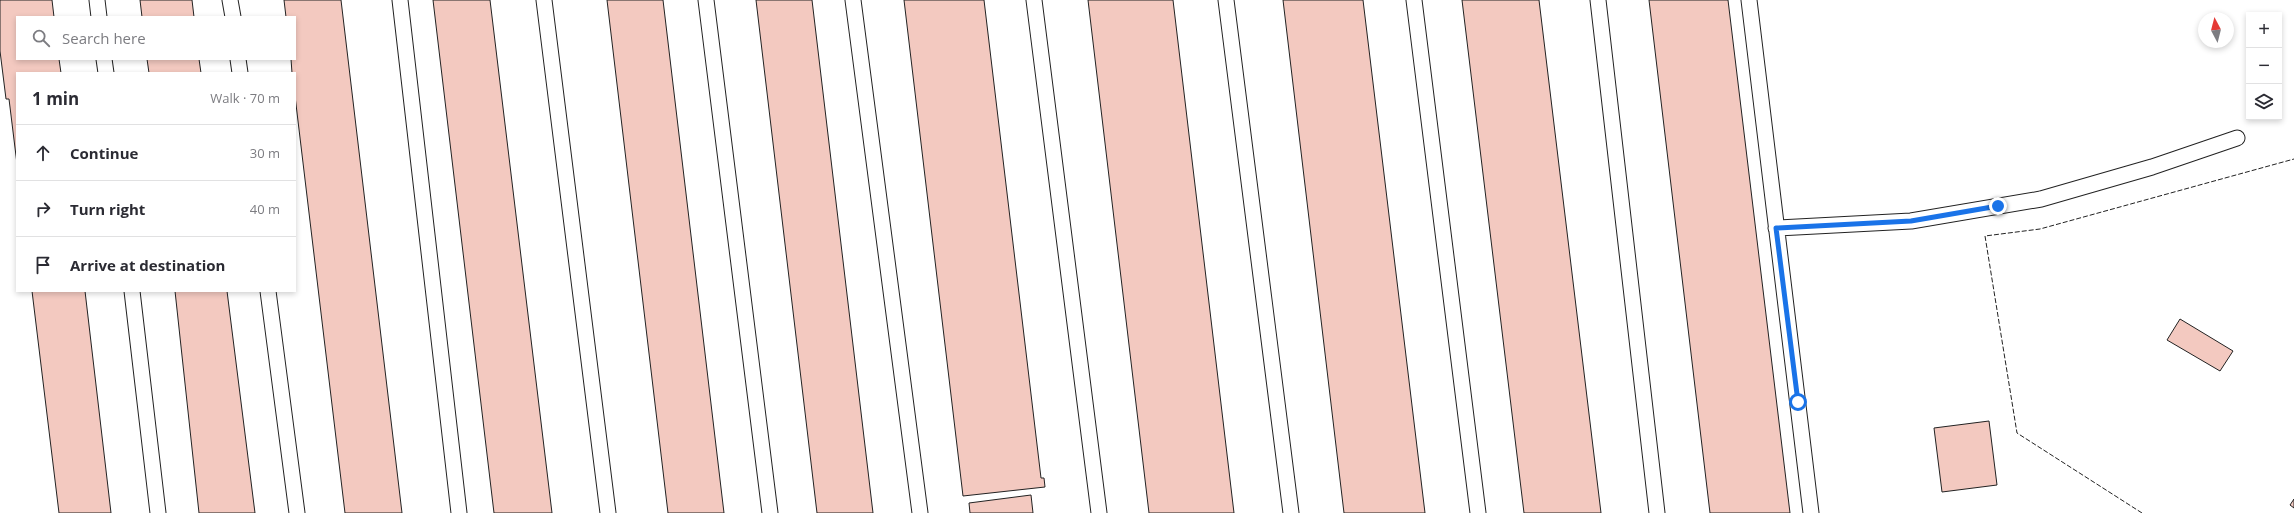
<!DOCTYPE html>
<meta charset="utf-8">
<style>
body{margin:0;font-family:"Open Sans",sans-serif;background:#f2f2f3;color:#2b2b33}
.controls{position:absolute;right:12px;top:12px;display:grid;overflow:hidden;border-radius:0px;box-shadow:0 2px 6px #0003}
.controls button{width:36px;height:36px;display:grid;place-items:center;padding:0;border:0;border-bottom:1px solid #e1e1e2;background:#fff;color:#2b2b33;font:20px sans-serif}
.compass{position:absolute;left:2198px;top:12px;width:36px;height:36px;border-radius:50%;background:#fff;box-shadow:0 2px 6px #0003;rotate:353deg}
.stop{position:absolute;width:12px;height:12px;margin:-9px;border:3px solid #1a73e8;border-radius:50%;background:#fff}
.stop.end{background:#1a73e8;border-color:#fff;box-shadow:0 1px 4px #0008}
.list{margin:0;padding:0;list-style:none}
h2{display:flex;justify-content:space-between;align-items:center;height:52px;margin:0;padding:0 16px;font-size:17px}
h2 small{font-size:13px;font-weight:400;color:#7c7c81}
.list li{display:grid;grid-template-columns:26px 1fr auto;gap:12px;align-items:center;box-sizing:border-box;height:56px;padding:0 16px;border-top:1px solid #e1e1e2}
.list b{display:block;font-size:15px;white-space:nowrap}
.list em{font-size:13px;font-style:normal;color:#7c7c81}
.icon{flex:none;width:22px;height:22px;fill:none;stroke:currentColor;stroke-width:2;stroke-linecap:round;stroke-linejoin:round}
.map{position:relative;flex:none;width:2294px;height:513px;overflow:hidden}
.search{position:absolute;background:#fff;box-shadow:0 2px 6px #0003;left:16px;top:16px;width:280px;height:44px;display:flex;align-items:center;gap:10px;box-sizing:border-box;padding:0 14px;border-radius:0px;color:#7c7c81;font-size:15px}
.panel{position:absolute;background:#fff;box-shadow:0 2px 6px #0003;left:16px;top:72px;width:280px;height:220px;border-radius:0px}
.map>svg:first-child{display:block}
</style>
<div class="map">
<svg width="2294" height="513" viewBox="0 0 2294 513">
<rect width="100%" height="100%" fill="#fff"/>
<path fill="#f3c9c0" stroke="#222" d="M0,0H52L54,17H17V59H59L61,73H17V164L9,99H6L0,51Z
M140,0H192L194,17H142Z
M284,0H341L402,513H345L295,96V73H292L291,59H295V17H286Z
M433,0H490L552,513H494Z
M607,0H663L724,513H668Z
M756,0H812L873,513H817Z
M904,0H984L1041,478H1044L1045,487L963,496Z
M1088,0H1173L1234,513H1149Z
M1283,0H1363L1425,513H1344Z
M1462,0H1539L1601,513H1524Z
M1649,0H1728L1790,513H1710Z
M147,59H199L201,73H149Z
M32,291H85L111,513H59Z
M175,291H227L255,513H199Z
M2180,319L2233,351L2220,371L2167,340Z
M1989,421L1997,485L1942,492L1934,428Z
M1031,495L1033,513H970L969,503Z
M2294,499V508L2290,505Z"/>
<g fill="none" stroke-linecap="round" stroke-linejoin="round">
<defs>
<path id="service" d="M97,0L99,17
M230,0L233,17
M400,0L459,513
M544,0L608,513
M706,0L770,513
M853,0L920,513
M1034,0L1099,513
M1226,0L1291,513
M1414,0L1478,513
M1598,0L1657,513
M1749,0L1811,513
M104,59L106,73
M238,59L240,73
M1776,228L1911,221L2041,199L2152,167L2237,138
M132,291L158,513
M268,291L297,513"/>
</defs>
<use href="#service" stroke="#222" stroke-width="17"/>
<use href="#service" stroke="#fff" stroke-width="15"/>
<path stroke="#222" stroke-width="1" stroke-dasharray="5 2" stroke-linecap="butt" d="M2142,513L2017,433L1985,236L2040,229L2294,159"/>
</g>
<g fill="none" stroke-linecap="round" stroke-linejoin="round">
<path stroke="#1a73e8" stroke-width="5" d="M1798,402L1776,228L1911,221L1998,206"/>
</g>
</svg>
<div class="controls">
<button>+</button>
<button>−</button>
<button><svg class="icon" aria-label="layers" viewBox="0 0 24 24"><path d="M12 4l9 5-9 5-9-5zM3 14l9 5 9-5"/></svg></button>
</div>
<svg class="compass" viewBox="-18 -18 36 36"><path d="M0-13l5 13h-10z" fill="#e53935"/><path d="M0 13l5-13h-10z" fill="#7c7c81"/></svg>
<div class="stop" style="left:1798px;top:402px"></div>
<div class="stop end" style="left:1998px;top:206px"></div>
<div class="search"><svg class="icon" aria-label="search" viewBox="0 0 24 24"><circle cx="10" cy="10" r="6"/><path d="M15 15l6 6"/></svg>Search here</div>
<section class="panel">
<h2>1 min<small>Walk · 70 m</small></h2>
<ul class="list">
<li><svg class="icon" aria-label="ahead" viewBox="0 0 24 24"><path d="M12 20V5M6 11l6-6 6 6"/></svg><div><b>Continue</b></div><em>30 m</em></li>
<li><svg class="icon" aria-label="right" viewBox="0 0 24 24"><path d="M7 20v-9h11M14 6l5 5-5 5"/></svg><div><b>Turn right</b></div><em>40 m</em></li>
<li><svg class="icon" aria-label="arrive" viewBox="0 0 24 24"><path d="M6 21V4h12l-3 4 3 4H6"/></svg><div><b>Arrive at destination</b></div></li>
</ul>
</section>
</div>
